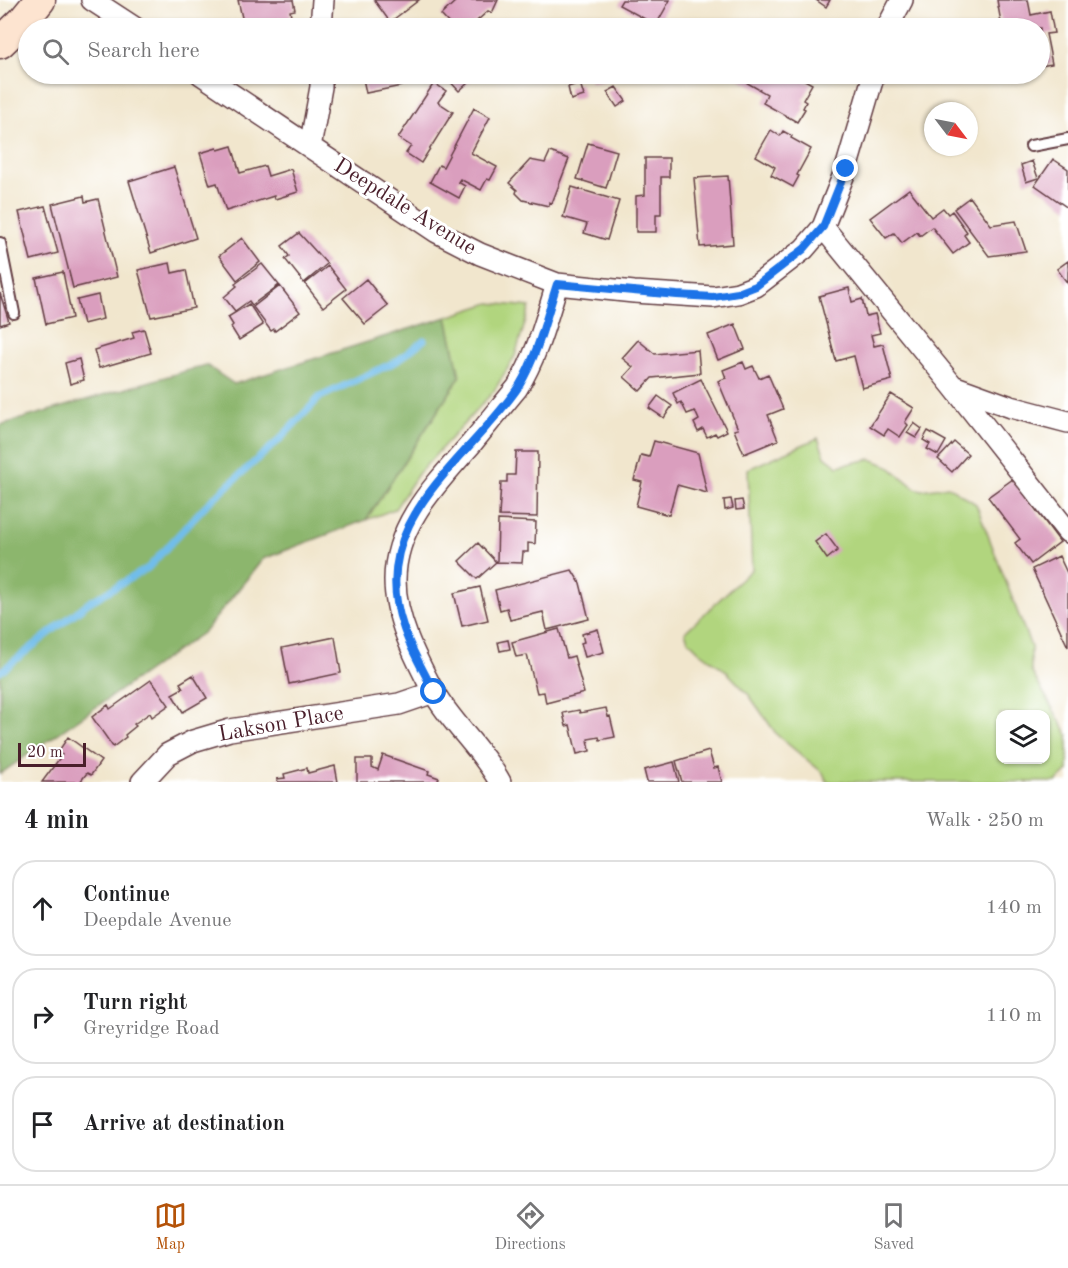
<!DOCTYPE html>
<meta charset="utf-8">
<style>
body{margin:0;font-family:"Old Standard TT",serif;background:#f2f2f2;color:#202124}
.controls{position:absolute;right:18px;bottom:18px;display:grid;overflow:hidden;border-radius:12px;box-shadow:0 2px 4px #0004}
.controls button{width:54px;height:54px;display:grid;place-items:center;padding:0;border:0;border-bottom:2px solid #e0e0e0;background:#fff;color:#202124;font:30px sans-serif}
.compass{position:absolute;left:924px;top:102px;width:54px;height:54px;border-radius:50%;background:#fff;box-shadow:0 2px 4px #0004;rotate:122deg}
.scale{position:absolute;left:18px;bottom:15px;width:68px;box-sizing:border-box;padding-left:6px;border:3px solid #4a1f2b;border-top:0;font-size:16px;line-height:21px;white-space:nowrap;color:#4a1f2b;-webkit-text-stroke:4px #fff;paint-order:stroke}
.stop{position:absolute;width:18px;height:18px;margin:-14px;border:4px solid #1a73e8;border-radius:50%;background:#fff}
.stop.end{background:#1a73e8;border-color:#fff;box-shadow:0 2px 6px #0008}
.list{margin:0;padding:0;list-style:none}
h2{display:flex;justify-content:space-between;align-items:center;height:78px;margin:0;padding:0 24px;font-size:26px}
h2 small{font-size:20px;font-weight:400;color:#757577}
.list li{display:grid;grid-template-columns:39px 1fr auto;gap:18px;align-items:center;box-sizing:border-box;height:96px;margin:0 12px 12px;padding:0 12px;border:2px solid #e0e0e0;border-radius:24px}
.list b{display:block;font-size:22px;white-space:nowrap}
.list p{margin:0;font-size:20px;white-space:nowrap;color:#757577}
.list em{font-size:20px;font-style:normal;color:#757577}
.icon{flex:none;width:33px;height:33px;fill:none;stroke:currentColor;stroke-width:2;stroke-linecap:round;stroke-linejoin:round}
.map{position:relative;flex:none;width:1068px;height:782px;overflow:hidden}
.search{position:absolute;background:#fff;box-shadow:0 2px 4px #0004;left:18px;right:18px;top:18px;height:66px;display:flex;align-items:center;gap:15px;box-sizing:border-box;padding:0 21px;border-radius:33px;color:#757577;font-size:22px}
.sheet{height:402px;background:#fff}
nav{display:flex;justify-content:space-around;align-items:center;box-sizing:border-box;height:84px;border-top:2px solid #e0e0e0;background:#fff;font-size:16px;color:#757577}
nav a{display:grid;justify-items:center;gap:3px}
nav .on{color:#b45309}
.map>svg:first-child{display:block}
</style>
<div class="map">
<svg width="1068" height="782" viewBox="0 0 1068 782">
<rect width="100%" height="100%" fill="#fff"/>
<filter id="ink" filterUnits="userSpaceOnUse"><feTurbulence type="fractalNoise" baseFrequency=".0167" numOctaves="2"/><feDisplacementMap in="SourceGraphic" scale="12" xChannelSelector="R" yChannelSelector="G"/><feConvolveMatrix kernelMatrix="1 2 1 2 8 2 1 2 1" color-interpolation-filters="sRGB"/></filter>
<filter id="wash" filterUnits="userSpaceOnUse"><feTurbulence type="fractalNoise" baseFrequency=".008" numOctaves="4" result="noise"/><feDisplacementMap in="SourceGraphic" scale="24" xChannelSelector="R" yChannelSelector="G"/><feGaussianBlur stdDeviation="1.35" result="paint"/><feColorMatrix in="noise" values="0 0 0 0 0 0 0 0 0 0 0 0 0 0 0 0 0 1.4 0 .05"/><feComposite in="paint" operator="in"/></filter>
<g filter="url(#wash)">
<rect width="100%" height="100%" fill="#f1e6cd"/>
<path fill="#b1d57e" stroke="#7e7a54" stroke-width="1.5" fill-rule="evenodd" d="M490,303L530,307L515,356L494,391L418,474L395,509L366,520L460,377L447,317Z
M818,438L825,456L838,466L871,459L888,466L915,488L922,490L948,486L976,504L1031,647V671L1068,735V771L1056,782H827L823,773L777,735L749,695L726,671L699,651L688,640L685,632L752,569L748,469ZM1000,714H1046V760H1000Z"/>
<path fill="#8cb66d" stroke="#6b6a4c" stroke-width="1.5" d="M447,317L460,377L366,520L263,559L205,631L0,774V425L206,365L234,384Z"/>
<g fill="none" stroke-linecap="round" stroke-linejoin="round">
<path stroke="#71bdea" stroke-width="7" d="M0,672L88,603L148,568L205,506L278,441L320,397L397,361L424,340"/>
</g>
<g id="blocks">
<path fill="#da9ebe" d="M238,0H293L295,10L290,11L293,28H243L241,24L243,22Z
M374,0H419L390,22Z
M457,0H498L492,13L488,11L469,28H453L441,15Z
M622,0H670L656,25L619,5Z
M816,0H830L826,7Z
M997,0H1028L1031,15L1050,11L1054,33L1046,34L1052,64L1040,66V28H1002Z
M595,22V24L603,23L604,28H580L579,25Z
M546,23L548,28H532Z
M362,74H400L402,86L366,93Z
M443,74H478L459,91Z
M589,74H604L605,80L591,82Z
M736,74H794L812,84L803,100L806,102L803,108L805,109L797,122L763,103L767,94L735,76Z
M434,83L446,91L438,102L453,112L421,163L406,153L411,146L398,138Z
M580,83L584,96L571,100L568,87Z
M616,87L626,101L617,107L607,92Z
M474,108L490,117L471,153L497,167L490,180L487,179L481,190L460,179L458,182L465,186L459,198L430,182L439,165L443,167Z
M771,130L780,136L783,131L792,136L791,138L811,149L797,175L799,176L793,187L771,175L775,167L756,156Z
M588,143L617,151L606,188L577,179Z
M232,146L240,173L265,166L268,176L291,169L298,192L275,199L274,196L226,211L217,183L210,185L200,153L217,148L218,150Z
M550,152L569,159L552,203L549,202V206L523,200L516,193L517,190L509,183L530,160L545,163Z
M645,158H669V177H661V214H656V232H636V196L645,195Z
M1053,159L1068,169V208L1035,185Z
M1032,161L1038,178L1026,182L1021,165Z
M174,167L196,238L151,253L129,181Z
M728,176L733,244L700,247L694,178Z
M572,187L619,201L607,240L584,233L587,224L563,217Z
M909,189L931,217L943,208L948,214L952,211L967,232L964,235L969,242L953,254L932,227L920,236L917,232L902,243L894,233L886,238L870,218Z
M84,196L85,202L98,199L117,277L73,288L52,204Z
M970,197L991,225L1016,221L1026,251L989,256L954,209Z
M45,206L58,253L31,260L19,212Z
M299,233L327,264L304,283L285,259L289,256L282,246Z
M242,238L260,262L237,280L219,256Z
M1068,261V284L1057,269Z
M170,263L172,273L186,270L194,308L151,317L138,270Z
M262,264L279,285L252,305L249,301L235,311L224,297L237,286L235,284Z
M328,266L346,289L323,307L305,284Z
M63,272L72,318L46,324L36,278Z
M366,279L388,306L365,324L343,298Z
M280,286L300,312L275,331L274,329L271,331L253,307Z
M849,288L852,302L862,299L866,316L875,314L880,333L871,335L874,346L883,344L892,380L862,388L854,356L836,361L819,296Z
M0,293L9,322L0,325Z
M98,295L103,319L83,324L77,300Z
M249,304L263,325L239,340L231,327L233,325L228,317Z
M735,324L745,349L718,360L708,335Z
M144,329L151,353L99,368L94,350L134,338L132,332Z
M638,340L655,354L698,350L700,373L652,378L640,391L624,377L633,367L622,358Z
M79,359L84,380L70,384L65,363Z
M743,362L746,369L753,366L759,378L768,374L783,409L768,415L778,440L744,454L734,430L738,429L718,381L726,378L723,370Z
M701,379L727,431L717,436L715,433L707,437L703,429L698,432L694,423L699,420L695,411L687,414L681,402L678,404L673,393Z
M891,394L914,408L905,422L908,425L900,437L888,429L884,435L870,426Z
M658,396L672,406L664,418L649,408Z
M914,423L922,429L916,438L907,433Z
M928,431L946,441L938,455L927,449L930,444L923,440Z
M654,441L698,453L707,493L677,485L669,515L636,506L642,482L634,480L641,455L649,457Z
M954,442L968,454L952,472L938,459Z
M516,452H538L537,517L499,516L501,482H507V475H515Z
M1013,479L1060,542L1031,564L1015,543L1020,539L988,497Z
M731,499L733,508L725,510L724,500Z
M742,500L744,509L736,510L735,501Z
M498,520L536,522L535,544L528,543V552H523L522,563L497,562Z
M826,534L838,550L827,559L815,542Z
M478,543L496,562L477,579L459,561Z
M1059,556L1068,575V647L1032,569Z
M572,570L580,583L589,619L547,630L543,612L510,620L507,608L500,610L495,590Z
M480,587L488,620L462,626L454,593Z
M559,629L567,658L574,656L584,693L546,703L544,692L537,693L527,655L516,657L512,642Z
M598,629L604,652L585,657L581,643L584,642L582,634Z
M335,637L341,673L289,684L282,648Z
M508,640L510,649L500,651L498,642Z
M193,675L207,698L183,712L172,694L183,688L180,683Z
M151,680L169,705L152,717L150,713L134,724L136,726L125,735L126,737L113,747L92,717L108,705L110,709Z
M606,708L608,717L610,716L615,737L600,740L599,737L588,739L590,751L577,754L570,725L566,726L563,713L579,710L580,713Z
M68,737L101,761L91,775L87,773L80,782H42L62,755L58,752Z
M709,751L714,768L718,767L722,782H682L676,761Z
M383,755L429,771L428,774L439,778L437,782H357V759H372V767L378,770Z
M674,762L679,782H647L644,770Z
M335,766L338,782H278L277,779L285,778L284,774L307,768L308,773Z"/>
</g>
</g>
<g filter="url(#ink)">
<use href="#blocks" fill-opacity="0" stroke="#633d43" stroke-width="1.5"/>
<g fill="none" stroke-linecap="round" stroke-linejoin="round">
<defs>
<path id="lane" d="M1031,146L1068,139
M0,243L14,313"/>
<path id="street" d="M92,0L135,28
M321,28L323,0
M887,28L902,0
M201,74L437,232L480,254L557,284L634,292L713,297L738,293L756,286L804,249L823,227L846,169L874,74
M310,147L321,87V74
M823,227L952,385L1068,532
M953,386L1011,407L1068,422
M142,782L168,754L193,741L230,730L399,704L434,692
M500,782C482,749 451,723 433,691C415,657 395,618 395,580C395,524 437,483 471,444C487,425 502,406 517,388C537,356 546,320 557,284"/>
<path id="secondary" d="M0,43L23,21L40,0"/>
</defs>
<use href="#lane" stroke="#633d43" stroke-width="14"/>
<use href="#street" stroke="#633d43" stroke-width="24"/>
<use href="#secondary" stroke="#633d43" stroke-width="33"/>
<use href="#lane" stroke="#fff" stroke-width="10"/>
<use href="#street" stroke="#fff" stroke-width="21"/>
<use href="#secondary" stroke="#fde4d0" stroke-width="30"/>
</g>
</g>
<g fill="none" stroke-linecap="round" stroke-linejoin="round" filter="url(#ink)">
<path stroke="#1a73e8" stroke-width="8" d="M434,692C424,671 410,649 403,626C366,519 469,461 519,386C538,355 546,318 557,284L677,295L713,297L738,293L756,286L804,249L823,227L846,169"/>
</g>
<g text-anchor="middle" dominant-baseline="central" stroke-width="6" stroke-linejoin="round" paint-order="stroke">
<g font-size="22" fill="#4a1f2b" stroke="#fff">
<text transform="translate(405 207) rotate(32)">Deepdale Avenue</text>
<text transform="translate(281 724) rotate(-10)">Lakson Place</text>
</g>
</g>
</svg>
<div class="controls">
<button><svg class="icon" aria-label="layers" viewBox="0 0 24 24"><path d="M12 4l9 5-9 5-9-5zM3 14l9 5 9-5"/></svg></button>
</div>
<svg class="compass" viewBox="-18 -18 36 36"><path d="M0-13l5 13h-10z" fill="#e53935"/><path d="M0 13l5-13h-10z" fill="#757577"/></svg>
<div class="scale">20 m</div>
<div class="stop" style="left:434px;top:692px"></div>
<div class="stop end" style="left:846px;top:169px"></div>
<div class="search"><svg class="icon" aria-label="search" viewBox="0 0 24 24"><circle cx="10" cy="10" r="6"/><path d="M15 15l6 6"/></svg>Search here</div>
</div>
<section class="sheet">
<h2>4 min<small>Walk · 250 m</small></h2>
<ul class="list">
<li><svg class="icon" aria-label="ahead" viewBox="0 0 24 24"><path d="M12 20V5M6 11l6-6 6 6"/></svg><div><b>Continue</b><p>Deepdale Avenue</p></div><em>140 m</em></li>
<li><svg class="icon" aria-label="right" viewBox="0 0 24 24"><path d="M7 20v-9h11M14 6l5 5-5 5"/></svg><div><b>Turn right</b><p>Greyridge Road</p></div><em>110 m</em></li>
<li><svg class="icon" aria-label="arrive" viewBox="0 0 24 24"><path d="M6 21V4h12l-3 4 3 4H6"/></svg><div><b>Arrive at destination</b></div></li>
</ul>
</section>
<nav>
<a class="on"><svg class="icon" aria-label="map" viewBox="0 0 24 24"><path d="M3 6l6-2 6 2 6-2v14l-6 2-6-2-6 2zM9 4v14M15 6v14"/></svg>Map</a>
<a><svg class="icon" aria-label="directions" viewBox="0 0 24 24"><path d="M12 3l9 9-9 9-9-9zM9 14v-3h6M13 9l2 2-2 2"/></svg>Directions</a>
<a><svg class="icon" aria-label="saved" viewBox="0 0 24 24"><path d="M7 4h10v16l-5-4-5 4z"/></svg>Saved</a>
</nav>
